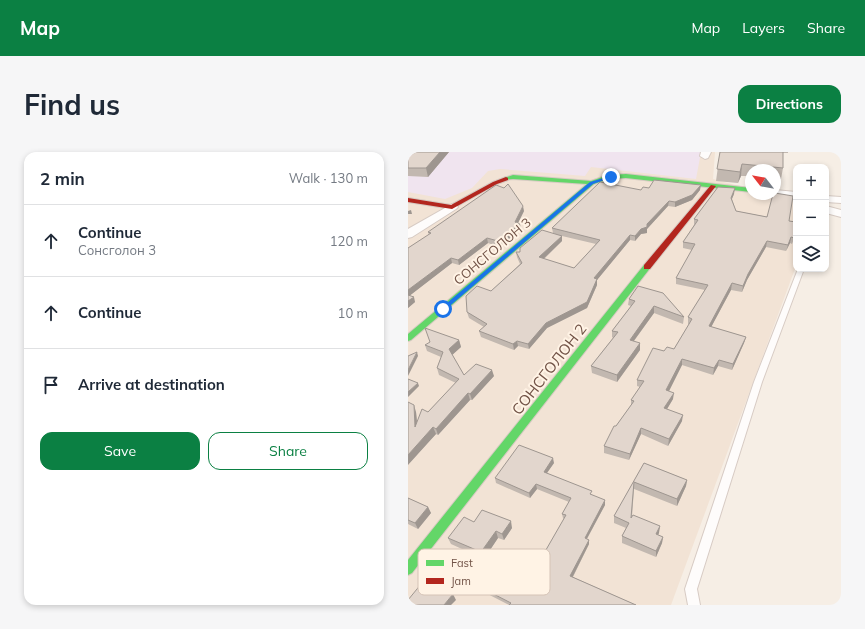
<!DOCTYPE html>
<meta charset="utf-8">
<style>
body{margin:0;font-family:Mulish,sans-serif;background:#f6f6f7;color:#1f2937}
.controls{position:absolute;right:12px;top:12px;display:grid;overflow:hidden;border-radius:8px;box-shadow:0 2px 6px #0003}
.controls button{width:36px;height:36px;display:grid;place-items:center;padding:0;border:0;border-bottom:1px solid #e0e1e3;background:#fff;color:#1f2937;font:20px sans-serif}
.compass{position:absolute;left:337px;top:12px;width:36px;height:36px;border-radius:50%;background:#fff;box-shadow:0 2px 6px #0003;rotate:301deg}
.stop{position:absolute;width:12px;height:12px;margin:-9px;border:3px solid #1a73e8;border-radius:50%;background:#fff}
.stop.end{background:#1a73e8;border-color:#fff;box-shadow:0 1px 4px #0008}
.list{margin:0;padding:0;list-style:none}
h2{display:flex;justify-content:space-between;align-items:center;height:52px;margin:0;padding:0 16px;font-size:17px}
h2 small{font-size:13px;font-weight:400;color:#747a83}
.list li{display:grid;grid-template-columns:26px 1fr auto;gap:12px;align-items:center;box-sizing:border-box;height:72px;padding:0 16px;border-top:1px solid #e0e1e3}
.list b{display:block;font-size:15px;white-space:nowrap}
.list p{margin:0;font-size:13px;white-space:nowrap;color:#747a83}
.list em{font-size:13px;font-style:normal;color:#747a83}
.actions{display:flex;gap:8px;padding:12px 16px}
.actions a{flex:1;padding:9px 0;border:1px solid #0b8043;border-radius:12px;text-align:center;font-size:14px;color:#0b8043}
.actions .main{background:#0b8043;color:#fff}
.icon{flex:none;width:22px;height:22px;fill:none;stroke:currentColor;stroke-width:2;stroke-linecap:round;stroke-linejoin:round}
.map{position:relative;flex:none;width:433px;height:453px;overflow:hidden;border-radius:12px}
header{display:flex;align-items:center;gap:24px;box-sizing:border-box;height:56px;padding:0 20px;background:#0b8043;color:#fff}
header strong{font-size:19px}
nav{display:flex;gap:22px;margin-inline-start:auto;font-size:14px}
.intro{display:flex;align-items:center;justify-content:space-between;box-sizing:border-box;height:96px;padding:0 24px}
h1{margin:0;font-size:28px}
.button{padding:10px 18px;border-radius:12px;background:#0b8043;color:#fff;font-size:14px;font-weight:700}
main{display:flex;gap:24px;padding:0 24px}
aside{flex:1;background:#fff;border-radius:12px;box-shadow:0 2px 6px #0003}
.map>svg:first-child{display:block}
</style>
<header>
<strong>Map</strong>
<nav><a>Map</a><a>Layers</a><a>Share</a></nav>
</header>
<div class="intro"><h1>Find us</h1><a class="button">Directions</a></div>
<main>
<aside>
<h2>2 min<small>Walk · 130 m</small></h2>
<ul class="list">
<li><svg class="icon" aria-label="ahead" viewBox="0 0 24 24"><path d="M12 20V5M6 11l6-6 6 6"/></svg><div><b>Continue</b><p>Сонсголон 3</p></div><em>120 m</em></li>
<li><svg class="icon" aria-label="ahead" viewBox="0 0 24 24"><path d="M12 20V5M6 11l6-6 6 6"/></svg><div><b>Continue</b></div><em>10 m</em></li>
<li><svg class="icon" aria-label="arrive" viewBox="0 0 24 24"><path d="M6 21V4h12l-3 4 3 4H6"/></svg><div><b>Arrive at destination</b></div></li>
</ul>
<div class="actions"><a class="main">Save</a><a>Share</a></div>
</aside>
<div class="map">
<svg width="433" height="453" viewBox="0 0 433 453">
<rect width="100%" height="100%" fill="#f6eee5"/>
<path fill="#f2e3d5" d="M0,0H307L305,27L343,37V42H362L388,49V114L263,453H0Z"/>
<path fill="#f0e4ef" d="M0,0H293L288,27L183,15L177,24L92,17L80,19L64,36L37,47L0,40Z"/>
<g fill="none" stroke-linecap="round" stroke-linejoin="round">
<defs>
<path id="lane" d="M390,117H396L354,230L289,437L292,453H280L277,437L346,230Z"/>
<path id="street" d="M293,0H303L300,6L297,7L292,4Z
M367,38L388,40V46L363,43L362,42H367Z
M418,44L433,45V51L418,50Z
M44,52L48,53L50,55L48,57L4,85L0,86V77Z
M418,54L433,58V65L418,61Z"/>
<path id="fast" d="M218,22L343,36V40L218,26L201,27L186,32L3,188L0,189V182L179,32L105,27L96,28V26L105,23L183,29L200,23Z
M236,113H242L243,115L4,421L0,423V408Z"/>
<path id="jam" d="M98,25L100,26V28L89,32L44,57L0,50V46L43,53L85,30Z
M303,33L308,34L242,117H236V113Z"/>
</defs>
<use href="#lane" stroke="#d7cbc4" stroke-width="2"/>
<use href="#street" stroke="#d7cbc4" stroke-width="2"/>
<use href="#fast" stroke="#d6cac2" stroke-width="2"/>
<use href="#jam" stroke="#d6cac2" stroke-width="2"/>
<use href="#lane" fill="#fefcfb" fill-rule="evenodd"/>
<use href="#street" fill="#fefcfb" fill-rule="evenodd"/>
<use href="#fast" fill="#63d668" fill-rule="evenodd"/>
<use href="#jam" fill="#b3261e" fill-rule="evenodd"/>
</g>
<path fill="#c2b8b0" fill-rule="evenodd" d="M5,0H41L20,25L0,24V16Z
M312,0H380V1H375V16L373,27L367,26V18H343V24H333L330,31L308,29Z
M241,36L292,38L284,48L267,55L260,54L239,77V81L233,82L227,89L222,88L189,128V133L179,156L139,176L121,197L110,194L106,198L73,185L71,179L76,175L61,166L59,160L83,139L112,112L109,105L108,100H112L145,81L144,76L233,38ZM154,84L188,92L166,116L136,107L154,89Z
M326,42L324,47L328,59L388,70V81L384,92L382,91L378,99L358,95L339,128L334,140L323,138L303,175L338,185L336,191L324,218L310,214L305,223L274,213L261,239L265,247L259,257L274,269L260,294L233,282L221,308L196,301V294L208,274L223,253V248L232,235L229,234V228L256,199L266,197L281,172H280V165L297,138L268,132V126L284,98L275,96V90L286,73V67Z
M116,59L110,71L113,77L91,95L80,91L51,113L44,111L2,143L7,150L0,156V96L21,83L20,80Z
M230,134L276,165L275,172L246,161L226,189L232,198L209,230L184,221L183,214L205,186L204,185V179L223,154L220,153L221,147Z
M51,188L53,195L44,203L56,223L86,224L64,248H62L30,283L28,282L0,312L8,260L9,270L20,260L48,231L31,223L29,216L33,205L19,199L17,193Z
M146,311L139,321L184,343L197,353L179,387L181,388V392L165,425L228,453H101L70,437L68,433L117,427L131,410L156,367L155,366L154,362L161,350L129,337L122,346L88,331L87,326Z
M236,311L279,328L278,334L269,354L226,337L224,365L252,374L250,383L255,385L254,391L248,405L214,391V384L218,376L206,371V364Z
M0,346L20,355L23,361L10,377L0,372Z
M66,370L104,376L96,388L90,386L76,407L43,392L40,386Z"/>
<path fill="#9e9690" d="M32,0H41L20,25L18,16Z
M334,12L333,24L330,31L332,20Z
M293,33L292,38L284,48L267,55V50Z
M327,36L326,42L322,51L323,46Z
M261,49L260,54L239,77V81L233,82L227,89V84L233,77L239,72Z
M115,54L116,59L108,75L112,72L113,77L91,95L90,89L107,70Z
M3,58L4,62H0V59Z
M222,83V88L189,128V133L179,156L139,176L121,197L120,192L138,171L186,126Z
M154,84V89L131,111V105Z
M383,85L382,91L378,99L380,93Z
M79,86L80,91L51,113L50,108Z
M359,89L358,95L339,128L334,140L335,134L340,122Z
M43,106L44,111L0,145V138Z
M324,131L323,138L300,181L301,174Z
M6,145L7,150L0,156V149Z
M246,154V161L222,194V188Z
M338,185L336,191L324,218L325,212Z
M51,188L53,195L43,204L41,197Z
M109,189L110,194L106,198L105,192Z
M232,191V198L209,230V223Z
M9,200L10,204L0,224V218Z
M274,207V213L258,245V238Z
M311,208L310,214L305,223L306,216Z
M84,218L86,224L64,248L62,242Z
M10,231L11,234L0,245V240Z
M60,241L62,248L30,283L28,277Z
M266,241L265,247L256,262V256Z
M6,253L8,260L10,281L7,275Z
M275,263L274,269L260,294L261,287Z
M25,275L28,282L0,313V303Z
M233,276V282L221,308L222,302Z
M145,306L146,311L136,325V320Z
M279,328L278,334L269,354V347Z
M128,332L129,337L122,346L121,341Z
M197,348V353L177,390V386Z
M20,355L23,361L10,377L7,371Z
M103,369L104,376L96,388L94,382Z
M252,374L251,381L248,388V382Z
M88,379L90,386L76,407L73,400Z
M255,385L254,391L248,405V399Z
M181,388V392L163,428L162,424Z
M45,442L48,448L43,453H36Z"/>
<path fill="#e2d6cd" stroke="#9e9690" d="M5,0H32L18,16H0V6Z
M312,0H375V16L334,12L332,20L309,17Z
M246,28L293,33L284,43L267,50L261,49L239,72V75L233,77L227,84L222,83L186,126L189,127L179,150L138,171L120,192L109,189L105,192L71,179L79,172L59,160L58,144L69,134L83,139L114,111L108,100H112V96L134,78L154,84L131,105L166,116L192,88L144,76L192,30L233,38L235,35L241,36Z
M100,32L115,54L107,70L112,72L90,89L79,86L50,108L43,106L0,138V96L23,81L20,80L88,33L96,36Z
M310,35L327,36L323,46L328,59L359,65L365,42H367V41L385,44L381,69L388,70V79L386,86L383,85L380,93L359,89L340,122L335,134L324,131L301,174L338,185L325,212L311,208L306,216L274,207L258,238L266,241L256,256L275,263L261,287L233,276L222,302L196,294L206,274H208L226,249L223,248L236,229L229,228L245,196L256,199L259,195L266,197L284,167L280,165L300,133L268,126L287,92L275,90L290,68L286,67Z
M230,134L255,141L276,165L246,154L222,188L232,191L209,223L183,214L210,180L204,179L227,149L221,147Z
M0,143L6,145L0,149Z
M17,176L51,188L41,197L56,223L68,212L84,218L62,242L60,241L28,277L25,275L0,303V250L6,253L7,275L14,257L20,260L51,227L29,216L35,200L17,193L22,190Z
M9,200L0,218V204Z
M0,227L10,231L0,240Z
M111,293L145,306L136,320L184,339L182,342L197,348L177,386L181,388L162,424L228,453H101L103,451L68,433L84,410L117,427L128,408L131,410L158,363L154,362L163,346L128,332L121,341L87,326Z
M236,311L279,328L269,347L226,330L223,366L225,363L252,374L248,382L255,385L248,399L214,384L221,371L206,364Z
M0,346L20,355L7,371L0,368Z
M74,358L103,369L94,382L88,379L73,400L40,386L56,365L66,370Z
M18,426L45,442L36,453H0V448Z"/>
<path fill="#1a73e8" d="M202,24L205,25L185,32L37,158H33V156L182,30Z"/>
<g text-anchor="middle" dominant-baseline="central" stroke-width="4" stroke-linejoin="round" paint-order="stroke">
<g font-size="13" fill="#725347" stroke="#fff3e5">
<text transform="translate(84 99) rotate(-40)">СОНСГОЛОН 3</text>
</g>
<g font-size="15" fill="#725347" stroke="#fff3e5">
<text transform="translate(141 217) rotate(-52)">СОНСГОЛОН 2</text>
</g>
</g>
<rect x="10" y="397" width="132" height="46" rx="6" fill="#fff3e5" stroke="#d5c3b6" stroke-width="1"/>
<rect x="18" y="408" width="18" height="6" fill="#63d668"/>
<rect x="18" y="426" width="18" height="6" fill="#b3261e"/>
<g font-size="11" fill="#725347">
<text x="43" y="415">Fast</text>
<text x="43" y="433">Jam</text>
</g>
</svg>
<div class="controls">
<button>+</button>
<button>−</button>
<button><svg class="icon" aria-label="layers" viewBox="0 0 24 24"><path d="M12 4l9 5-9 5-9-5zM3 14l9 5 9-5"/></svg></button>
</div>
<svg class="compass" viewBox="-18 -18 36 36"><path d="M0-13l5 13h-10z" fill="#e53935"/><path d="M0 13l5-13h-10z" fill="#747a83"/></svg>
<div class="stop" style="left:35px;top:157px"></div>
<div class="stop end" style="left:203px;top:25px"></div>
</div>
</main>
